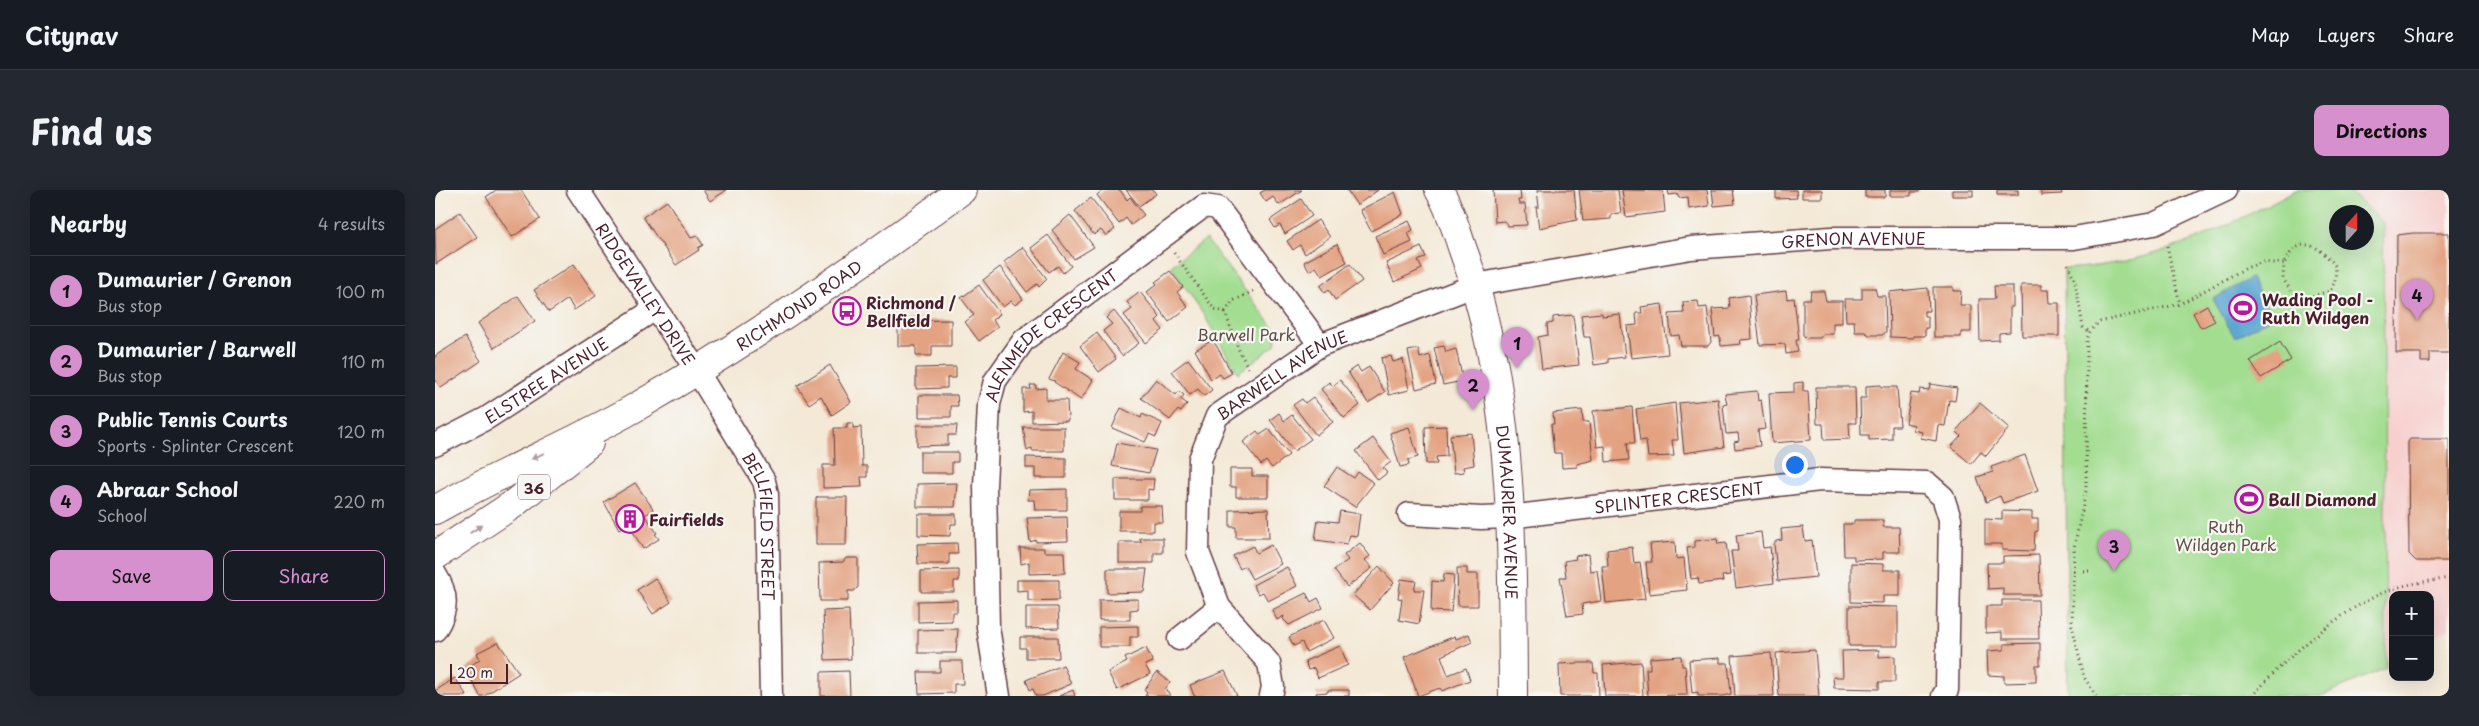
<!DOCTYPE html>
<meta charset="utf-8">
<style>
body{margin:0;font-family:"Playpen Sans",sans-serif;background:#242831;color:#f1f3f6}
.controls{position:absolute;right:15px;bottom:15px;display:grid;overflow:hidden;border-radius:10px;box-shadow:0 5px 20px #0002}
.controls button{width:45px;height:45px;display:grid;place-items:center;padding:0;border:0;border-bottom:1px solid #363941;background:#171b24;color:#f1f3f6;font:25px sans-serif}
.compass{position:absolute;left:1894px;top:15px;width:45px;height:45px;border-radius:50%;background:#171b24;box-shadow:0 5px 20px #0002;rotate:21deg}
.scale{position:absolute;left:15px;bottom:12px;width:58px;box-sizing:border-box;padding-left:5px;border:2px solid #4a1f2b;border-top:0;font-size:14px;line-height:18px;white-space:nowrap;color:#4a1f2b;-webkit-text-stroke:4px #f6f6f2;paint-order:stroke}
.you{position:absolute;left:1359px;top:274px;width:18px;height:18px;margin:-12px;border:4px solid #fff;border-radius:50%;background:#1a73e8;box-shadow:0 0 0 8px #1a73e833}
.badge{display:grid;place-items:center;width:32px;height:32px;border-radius:50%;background:#d690ce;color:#111;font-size:16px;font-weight:700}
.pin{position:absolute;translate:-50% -41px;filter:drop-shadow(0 1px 2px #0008)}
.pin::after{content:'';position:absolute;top:26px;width:18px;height:15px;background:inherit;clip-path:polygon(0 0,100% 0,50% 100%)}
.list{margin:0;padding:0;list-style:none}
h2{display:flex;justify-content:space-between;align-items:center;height:65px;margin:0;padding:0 20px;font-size:21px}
h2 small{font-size:16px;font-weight:400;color:#9ea1a6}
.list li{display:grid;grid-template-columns:32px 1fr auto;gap:15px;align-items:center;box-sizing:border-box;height:70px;padding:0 20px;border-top:1px solid #363941}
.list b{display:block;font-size:19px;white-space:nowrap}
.list p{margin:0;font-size:16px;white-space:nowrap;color:#9ea1a6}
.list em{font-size:16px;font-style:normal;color:#9ea1a6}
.actions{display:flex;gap:10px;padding:15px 20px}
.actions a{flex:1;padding:11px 0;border:1px solid #d690ce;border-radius:10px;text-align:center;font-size:18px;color:#d690ce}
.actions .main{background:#d690ce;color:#111}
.map{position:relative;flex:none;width:2014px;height:506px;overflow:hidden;border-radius:10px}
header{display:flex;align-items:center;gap:30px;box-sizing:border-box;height:70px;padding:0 25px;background:#171b24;border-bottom:1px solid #363941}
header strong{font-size:24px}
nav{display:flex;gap:28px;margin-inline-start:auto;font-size:18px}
.intro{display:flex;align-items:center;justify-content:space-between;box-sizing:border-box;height:120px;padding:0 30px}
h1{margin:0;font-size:35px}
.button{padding:12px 22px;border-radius:10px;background:#d690ce;color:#111;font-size:18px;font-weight:700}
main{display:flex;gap:30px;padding:0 30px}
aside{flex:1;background:#171b24;border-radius:10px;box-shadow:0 5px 20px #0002}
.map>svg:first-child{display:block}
</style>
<header>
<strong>Citynav</strong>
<nav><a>Map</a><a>Layers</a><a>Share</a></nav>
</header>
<div class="intro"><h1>Find us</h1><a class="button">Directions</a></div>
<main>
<aside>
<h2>Nearby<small>4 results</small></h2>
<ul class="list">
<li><span class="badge">1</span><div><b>Dumaurier / Grenon</b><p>Bus stop</p></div><em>100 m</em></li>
<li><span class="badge">2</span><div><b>Dumaurier / Barwell</b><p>Bus stop</p></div><em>110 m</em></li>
<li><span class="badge">3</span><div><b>Public Tennis Courts</b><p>Sports · Splinter Crescent</p></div><em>120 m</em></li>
<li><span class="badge">4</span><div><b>Abraar School</b><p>School</p></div><em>220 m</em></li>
</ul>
<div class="actions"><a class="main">Save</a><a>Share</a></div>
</aside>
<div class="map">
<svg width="2014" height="506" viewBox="0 0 2014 506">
<rect width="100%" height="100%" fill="#f6f6f2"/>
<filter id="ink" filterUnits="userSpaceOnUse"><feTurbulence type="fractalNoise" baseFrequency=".02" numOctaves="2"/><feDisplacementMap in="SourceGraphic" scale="10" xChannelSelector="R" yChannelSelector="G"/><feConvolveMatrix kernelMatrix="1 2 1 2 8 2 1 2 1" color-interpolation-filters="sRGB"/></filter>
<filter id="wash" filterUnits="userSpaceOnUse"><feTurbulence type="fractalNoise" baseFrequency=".0096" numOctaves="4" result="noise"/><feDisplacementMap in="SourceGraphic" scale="20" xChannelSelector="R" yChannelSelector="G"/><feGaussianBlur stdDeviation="1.12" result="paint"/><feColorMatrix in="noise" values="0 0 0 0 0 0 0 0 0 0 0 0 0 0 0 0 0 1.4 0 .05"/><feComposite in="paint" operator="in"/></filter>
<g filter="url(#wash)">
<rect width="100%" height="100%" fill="#f4e9d7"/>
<path fill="#f7d0ce" d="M1913,0H2014V439L1995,451V405H1958V474L1951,478L1948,33Z"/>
<path fill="#a2dd90" stroke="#767e5e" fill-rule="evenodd" d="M1861,0H1913L1948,33L1951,478L1886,506H1633L1629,79C1725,73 1778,43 1861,0ZM1902,22H1932V52H1902Z
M771,49L842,142L840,155L803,183L770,127L736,76Z"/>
<path fill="#58a4d1" stroke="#51627e" d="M1816,88L1837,127L1800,148L1778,109Z"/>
<g id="blocks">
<path fill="#e3a382" d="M61,0H86L105,29L77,47L51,7Z
M268,0H292L275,11Z
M668,0H685L692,10L695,7L709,25L696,35L691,28L684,34L662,5Z
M691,0H718L721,4L704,16Z
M830,0H867L844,15L838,7L831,12L825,3Z
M912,0H943L922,15Z
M1058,0H1085L1086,10H1083L1084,14H1090L1092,35L1073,36L1069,31L1060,32Z
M1102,0H1139L1142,30L1104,38L1101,17H1104Z
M1144,0H1183L1186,23L1176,24V29L1148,31Z
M1187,0L1228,1L1230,22L1191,27Z
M1233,0H1272L1274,16L1254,19L1253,7L1244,8L1242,4L1234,5Z
M1277,0H1298L1300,14L1279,16Z
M1341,0H1361L1362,8L1341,9Z
M1367,0H1387V8H1367Z
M1430,0H1450V7H1430Z
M1455,0H1484V2H1476V6H1455Z
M1517,0H1538V6H1517Z
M1562,0H1583V5H1562Z
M1606,0H1626L1627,4L1606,5Z
M960,2L968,24L936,41L925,20Z
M656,8L680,39L671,46L666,40L659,45L640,21Z
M866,9L877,26L850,44L845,35L840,38L835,30Z
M232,11L256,48L262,46L268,55L263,58L264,60L241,75L208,27Z
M25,22L42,47L1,74L0,39Z
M635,25L659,57L639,69L617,40Z
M883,30L895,47L870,64L865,55L858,60L852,51Z
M974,31L978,40L973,43L977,52L948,65L940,46Z
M1978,43H2014V163H1995V172H1986V163H1961L1962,45Z
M613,45L636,76L628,83L623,76L614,82L596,58Z
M902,54L912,72L887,86L881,77L874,81L869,72Z
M588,57L612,89L604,97L602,94L592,102L569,72Z
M986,57L991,67L983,71L987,79L959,92L951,73Z
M139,74L161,106L139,120L133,109L114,122L99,100Z
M915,74L927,91L900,110L894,100L890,103L885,96Z
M565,77L588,109L580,115L576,111L568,117L548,90Z
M735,81L748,97L742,102L753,117L734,132L712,102L722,94L720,92Z
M544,95L565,124L557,130L563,137L544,151L530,132L539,125L526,108Z
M1586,95H1606V100H1613L1614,113H1624V146H1587Z
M1559,96H1578V117H1575V142L1564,143V150L1545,151L1544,109H1560Z
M1498,97H1518V101H1526L1525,115H1536V142H1526V147H1499Z
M1427,98H1440L1442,106H1450L1451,142L1447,145H1434L1430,142H1420L1419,131H1411L1410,109H1427Z
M1493,98L1494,121H1489V126H1493V138H1490V146H1478V148L1455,147L1454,102Z
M1351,101L1352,109L1359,108L1364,150H1361L1363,162L1351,164L1350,154L1325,155L1319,105Z
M1376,101H1389L1391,111H1407V133H1398V144H1388L1385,148H1371L1368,145V109H1375Z
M705,102L725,127L721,131L728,140L711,153L689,125L697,119L692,112Z
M1314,105L1317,149L1305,150L1306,154L1286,156L1285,146L1280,147L1277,119L1295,118L1294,108Z
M83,106L100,131L59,158L43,133Z
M1263,111L1264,118L1272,117L1276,152L1273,156H1246L1244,145L1236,146L1234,124L1249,123L1248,112Z
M1227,114L1233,164L1196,168L1192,136L1202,135L1201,123H1207L1206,117Z
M1772,115L1780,131L1766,138L1758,123Z
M679,121L704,153L687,166L668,141L677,134L671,128Z
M1167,123V126L1185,124L1190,167L1173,169V173L1159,175L1155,147H1149L1146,125Z
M1138,125L1144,175L1107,179L1103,147L1113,145L1112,134L1118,133V127Z
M516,130V156H497V166H481V156H463V131Z
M662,143L681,169L664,182L645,156Z
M30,147L46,171L6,198L0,189V166Z
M778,150L797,183L788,188L785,184L776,189L760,160Z
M1845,152L1856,170L1826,188L1815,171Z
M1009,156L1011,162L1021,159L1028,191L1008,195L999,158Z
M983,159L985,168L995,165L1001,194L981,199L973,161Z
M628,162L645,172L641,179L658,190L646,210L619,192L620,191L614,189Z
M956,166L958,172L968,169L974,200L954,205L946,168Z
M753,169L777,200L769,206L763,199L755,205L737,181Z
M395,175L416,212L397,225L386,206L374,214L362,196Z
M922,176L926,182L934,177L950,202L933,213L913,182Z
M521,177V188H512V198L481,199V178Z
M721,189L741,205L744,201L749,205L746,209L752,214L746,222L743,220L735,230L706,208Z
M905,190L925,215L909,228L886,199L894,192L898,196Z
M1368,192V201H1373L1376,250L1337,253L1334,203L1359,202V193Z
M1495,194L1522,198L1520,211L1514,210L1510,236L1503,235L1501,251L1486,248L1487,242L1478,240L1479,235L1471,233L1476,203L1484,204L1485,199L1494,200Z
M595,195H601V199L611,198V210H632L633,231L597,232V221L588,222V199H596Z
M1446,195V197H1462L1465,236H1457V249L1434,250V245H1426L1425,208H1431V196Z
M1381,197H1420L1421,233H1414L1415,249L1389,250L1388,234H1382Z
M1322,201L1323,211L1326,210L1330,239L1323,240L1325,256L1300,259L1299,252L1304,251L1303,243L1291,244L1288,215L1292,214L1290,204Z
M484,205H522L523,216H516V227H484Z
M878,207L898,232L881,245L858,215L867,209L870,213Z
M1283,209L1289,257L1249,263L1244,213Z
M1240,213L1243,250H1237L1239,266L1213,267L1211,250L1205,251L1201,219Z
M1545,213L1574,238L1551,266L1546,262L1536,274L1516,257L1526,246L1521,241Z
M1197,217L1200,253H1192L1194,270L1171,272L1170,256L1162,257L1158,221Z
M686,218L706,228L707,224L727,233L721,247L714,244L710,252L677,238Z
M1147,220L1148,232H1154L1158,270L1142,274V277L1127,278L1126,263H1119L1116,234H1119L1118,223Z
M844,223L849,231L857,225L876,249L859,261L835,230Z
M412,233H418V238L426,237L427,276H432V287H426L427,297L388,298V275H400L399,238H412Z
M482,235H522L521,245H513V255L482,256Z
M1011,236L1012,266L1001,267L1002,274H991L990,237Z
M588,237H629V261H597V258L592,261Z
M974,237L983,267L973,270L974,275L965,277L955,243Z
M834,239L854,265L837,278L831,271L826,275L808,252L822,241L825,245Z
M1036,243L1039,275L1028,277L1029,282L1019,283L1015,245Z
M938,248L956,272L948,278L952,283L943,290L921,261Z
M1975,249H2014V371H1981L1974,364L1973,252Z
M682,253L721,260L714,283L677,276Z
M485,262H523V272H517V283H485Z
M1590,265L1603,301L1568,313L1565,306L1551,312L1542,287L1558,282L1556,277Z
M591,267L631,268V288H600V278H591Z
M902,277L919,288L923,282L939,293L920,317L889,296Z
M795,279H817V286H833V307H801V297H795Z
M680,289H719L718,300L713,299V310H680Z
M200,293L217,317L218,320L210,325L222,343L220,344L224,349L208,359L193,333L184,339L169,312Z
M522,293L520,317H482V294Z
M632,299V320H600L599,310H593L594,300Z
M383,307H412L411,355H381V308Z
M705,316H727L728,332H719V341H684V321H705Z
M833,319L834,348H801V337H795V320Z
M905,321L925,324L922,346L915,345L912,354L880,350L883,330L903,332Z
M1567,321L1597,322V329H1603V341L1600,342L1599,361L1567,360V354H1550V329L1567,330Z
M483,324H521V334H516L515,346L483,345Z
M632,327L633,351L601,352V350L595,352L592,328Z
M1419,330H1448V337H1464L1465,362H1448V369L1419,370V366H1409L1408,334H1419Z
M1368,337L1370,351L1377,350L1381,387L1343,391L1339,354L1341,351L1347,350L1346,339Z
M1326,342L1328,358L1335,357L1339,393L1301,398L1296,361H1303L1301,345Z
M705,348H728V363H719V373H684V352H706Z
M1282,349L1283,354L1291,353L1295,385L1287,386L1288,391L1264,394L1263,388L1256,389L1252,358L1260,357V351Z
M1240,352L1241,369L1249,368L1252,400L1214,404L1211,372H1217L1215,354Z
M522,353L523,364H514V374H483L482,354Z
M925,353L935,366L930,370L937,378L912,397L899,380L913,370L909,365Z
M836,355L846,374L817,389L810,376L805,379L798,366L818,356L821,363Z
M1197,357L1199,373L1205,372L1210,409L1171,413L1167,376H1173L1172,360Z
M585,358H609V362H629L630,383L594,384V372L586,374Z
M1153,364L1155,381L1162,380L1166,411L1147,414L1148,424L1132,426L1125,387H1131L1129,371L1141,369L1140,366Z
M1604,365L1605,405H1568V398L1553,399L1552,373H1568V366Z
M411,368H423V397L419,401H413V411H385L384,373L408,372Z
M1416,373L1448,374V380H1465V406H1448V413L1416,412Z
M944,376L959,393L935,420L918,405Z
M852,377L862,396L833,411L828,402L823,404L818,395Z
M1022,378H1032V384H1043V416H1023Z
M672,379H712L709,402L672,403Z
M524,380V391H519V402H486V381Z
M1009,384L1019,385L1016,422L996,421L997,391L1008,392Z
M220,388L236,412L218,424L202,400Z
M966,389L981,391L979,400H989L984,434L964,430L967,409L963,408Z
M582,390H624V410L593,411V400L582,401Z
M871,403L876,412L883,408L888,418L854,435L848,429L849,426L842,430L837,420Z
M703,409V419L695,420V430H664V410Z
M522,410V422H517V431L483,432V411Z
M1567,410H1603L1604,449H1567V442L1551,443V416H1567Z
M1414,416L1463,417V456H1414Z
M591,417H623L624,438L591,439Z
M414,420L416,469L390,470L388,421Z
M889,430L899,448L871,462L867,452L859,456L854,447Z
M703,436V447H695V457H664V437Z
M523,439L521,463H483V440Z
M1034,444L1037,452L1006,466L1013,485L1031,478L1035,490L1007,501L1005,498L983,506L969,467L1020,446L1021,449Z
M585,447H623L624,468H591V458H585Z
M63,452L84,483L49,506H45L31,479L45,469L42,463Z
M1605,453V475H1601V492L1569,493V486L1553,485L1552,461L1569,460V454Z
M905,456L913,475L883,488L879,478L873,480L870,471Z
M711,458L718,472L710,475L715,484L682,500L673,482L692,472L690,468Z
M1380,460L1384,506H1344L1341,463Z
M1444,460V467L1460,466V492H1444V499L1399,498L1398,487H1408L1407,461Z
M1336,463L1339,506H1300L1297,466Z
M1246,466L1247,476H1250L1252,505L1213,506L1211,479H1215V468Z
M1285,468V473H1293L1296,504L1288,506H1263V502L1257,503L1254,470Z
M505,471H527L528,494H519V503L484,504L483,482H505Z
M1206,472L1208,506H1170L1168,475Z
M1142,473H1158L1159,483H1163L1164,506H1125L1124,474Z
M628,475L636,494L608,506H601L598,499L595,500L591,490Z
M414,481L415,506H386V482Z
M790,481L802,506H759L755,495Z
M722,482L735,492L730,499L736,506H710L712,503L709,500Z
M20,488L32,506H0V501Z
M638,500L640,506H624Z
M893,500H914V506H882L881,503L893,502Z"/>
</g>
</g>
<g filter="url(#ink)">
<use href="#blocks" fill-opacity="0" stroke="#643d45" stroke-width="1"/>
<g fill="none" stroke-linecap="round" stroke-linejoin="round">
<defs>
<g id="street">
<path id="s1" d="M143,0L262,181L329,291L332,304L336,506"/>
<path id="s2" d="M0,255L52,228L220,119"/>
<path id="s3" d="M974,324L1046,328L1074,327L1385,290L1492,293L1508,307L1515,329L1512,500L1508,506"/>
<path d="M0,384C13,404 13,420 0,440"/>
<path d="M744,449L784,417"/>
<path id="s4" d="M564,506L553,437L550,296L554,214L560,191L589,150L769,16L783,18L885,155"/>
<path id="s5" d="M836,506L838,497L834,473L784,417L763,362L765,269L782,226L885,155L1041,95L1063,91L1256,58L1396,48H1639L1719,34L1791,0"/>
</g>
<g id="secondary">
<path id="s6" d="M1004,0C1015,18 1021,40 1028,60C1080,201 1077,357 1078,506"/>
</g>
<g id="primary">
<path id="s7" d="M0,320C64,283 132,256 196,220C311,154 420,79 527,0"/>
<path d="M0,366L77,315L154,253"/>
</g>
</defs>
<use href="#street" stroke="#643d45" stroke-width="25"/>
<use href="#secondary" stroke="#643d45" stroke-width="30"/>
<use href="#primary" stroke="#643d45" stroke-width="30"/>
<path stroke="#643d45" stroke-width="3" stroke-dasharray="1 4" stroke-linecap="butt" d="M1732,56L1745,114
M739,63L779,119L790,122L803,158L814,180
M1633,74L1640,91L1648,137L1655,142
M790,122L798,111L819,101
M1638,381H1654
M1661,506L1649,487L1637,435L1639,358L1651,301L1652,149L1655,142L1664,132L1745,114L1811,78L1828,72L1849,74L1848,89L1859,105L1870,108L1895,101L1900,91L1901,77C1884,54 1863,43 1849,74
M1817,506C1852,467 1916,409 1968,396C1983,392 1999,391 2014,388"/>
<use href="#street" stroke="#fff" stroke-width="22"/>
<use href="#secondary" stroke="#fff" stroke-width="28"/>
<use href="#primary" stroke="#fff" stroke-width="28"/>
</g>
<defs><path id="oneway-solid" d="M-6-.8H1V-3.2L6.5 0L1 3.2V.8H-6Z" transform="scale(1.25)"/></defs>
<g fill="#ae9aa0">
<use href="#oneway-solid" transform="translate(103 266) rotate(154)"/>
<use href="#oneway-solid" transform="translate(41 339) rotate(-34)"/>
</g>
</g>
<defs>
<symbol id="stadium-ring" viewBox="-11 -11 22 22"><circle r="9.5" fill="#f6f6f2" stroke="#b5179e" stroke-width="1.5"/><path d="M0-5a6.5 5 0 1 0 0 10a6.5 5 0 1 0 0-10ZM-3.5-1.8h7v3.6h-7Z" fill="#b5179e"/></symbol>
<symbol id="bus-ring" viewBox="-11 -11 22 22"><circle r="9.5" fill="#f6f6f2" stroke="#b5179e" stroke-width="1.5"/><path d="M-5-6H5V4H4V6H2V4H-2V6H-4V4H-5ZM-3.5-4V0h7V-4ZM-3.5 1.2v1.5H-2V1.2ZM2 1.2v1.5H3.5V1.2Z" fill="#b5179e"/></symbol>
<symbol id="building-ring" viewBox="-11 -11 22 22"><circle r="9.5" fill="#f6f6f2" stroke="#b5179e" stroke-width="1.5"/><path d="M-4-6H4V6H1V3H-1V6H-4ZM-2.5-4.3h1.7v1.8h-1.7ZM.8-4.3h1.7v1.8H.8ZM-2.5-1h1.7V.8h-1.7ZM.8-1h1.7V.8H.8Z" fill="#b5179e"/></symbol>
</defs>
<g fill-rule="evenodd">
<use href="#stadium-ring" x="1792" y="102" width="32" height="32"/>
<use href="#bus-ring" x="396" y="105" width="32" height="32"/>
<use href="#stadium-ring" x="1798" y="293" width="32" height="32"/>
<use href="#building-ring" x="179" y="313" width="32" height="32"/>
</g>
<g text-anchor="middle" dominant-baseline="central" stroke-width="4.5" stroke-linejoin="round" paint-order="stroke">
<rect fill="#f6f6f2" stroke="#7e6067" stroke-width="1" x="83" y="284.5" width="32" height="25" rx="4"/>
<g font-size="15" font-weight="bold" fill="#4a1f2b">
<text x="99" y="297">36</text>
</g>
<g font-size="16" fill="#4a1f2b" stroke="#f6f6f2">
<text stroke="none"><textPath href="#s5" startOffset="980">GRENON AVENUE</textPath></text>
<text stroke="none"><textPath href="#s1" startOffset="124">RIDGEVALLEY DRIVE</textPath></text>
<text stroke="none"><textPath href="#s7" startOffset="418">RICHMOND ROAD</textPath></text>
<text stroke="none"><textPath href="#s4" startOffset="388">ALENMEDE CRESCENT</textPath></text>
<text stroke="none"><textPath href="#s5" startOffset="384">BARWELL AVENUE</textPath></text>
<text stroke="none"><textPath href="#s2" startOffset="129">ELSTREE AVENUE</textPath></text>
<text stroke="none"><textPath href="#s3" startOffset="271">SPLINTER CRESCENT</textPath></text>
<text stroke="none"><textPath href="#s6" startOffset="332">DUMAURIER AVENUE</textPath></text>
<text stroke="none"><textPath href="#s1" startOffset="389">BELLFIELD STREET</textPath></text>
</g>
<g font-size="16" font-weight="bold" fill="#4a1f2b" stroke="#f6f6f2" text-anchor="start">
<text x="1827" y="109">Wading Pool -<tspan x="1827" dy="18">Ruth Wildgen</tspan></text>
<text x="431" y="112">Richmond /<tspan x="431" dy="18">Bellfield</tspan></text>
<text x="1833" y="309">Ball Diamond</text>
<text x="214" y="329">Fairfields</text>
</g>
<g font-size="16" fill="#604e44" stroke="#f6f6f2">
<text x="811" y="144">Barwell Park</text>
<text x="1791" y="336">Ruth<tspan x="1791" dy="18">Wildgen Park</tspan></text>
</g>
</g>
</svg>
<div class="controls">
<button>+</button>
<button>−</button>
</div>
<svg class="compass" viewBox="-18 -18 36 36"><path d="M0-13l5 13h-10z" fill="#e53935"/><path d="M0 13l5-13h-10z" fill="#9ea1a6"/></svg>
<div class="scale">20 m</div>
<div class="you"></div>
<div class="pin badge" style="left:1082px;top:178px">1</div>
<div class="pin badge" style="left:1038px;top:220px">2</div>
<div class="pin badge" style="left:1679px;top:381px">3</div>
<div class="pin badge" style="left:1982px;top:130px">4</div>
</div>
</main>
